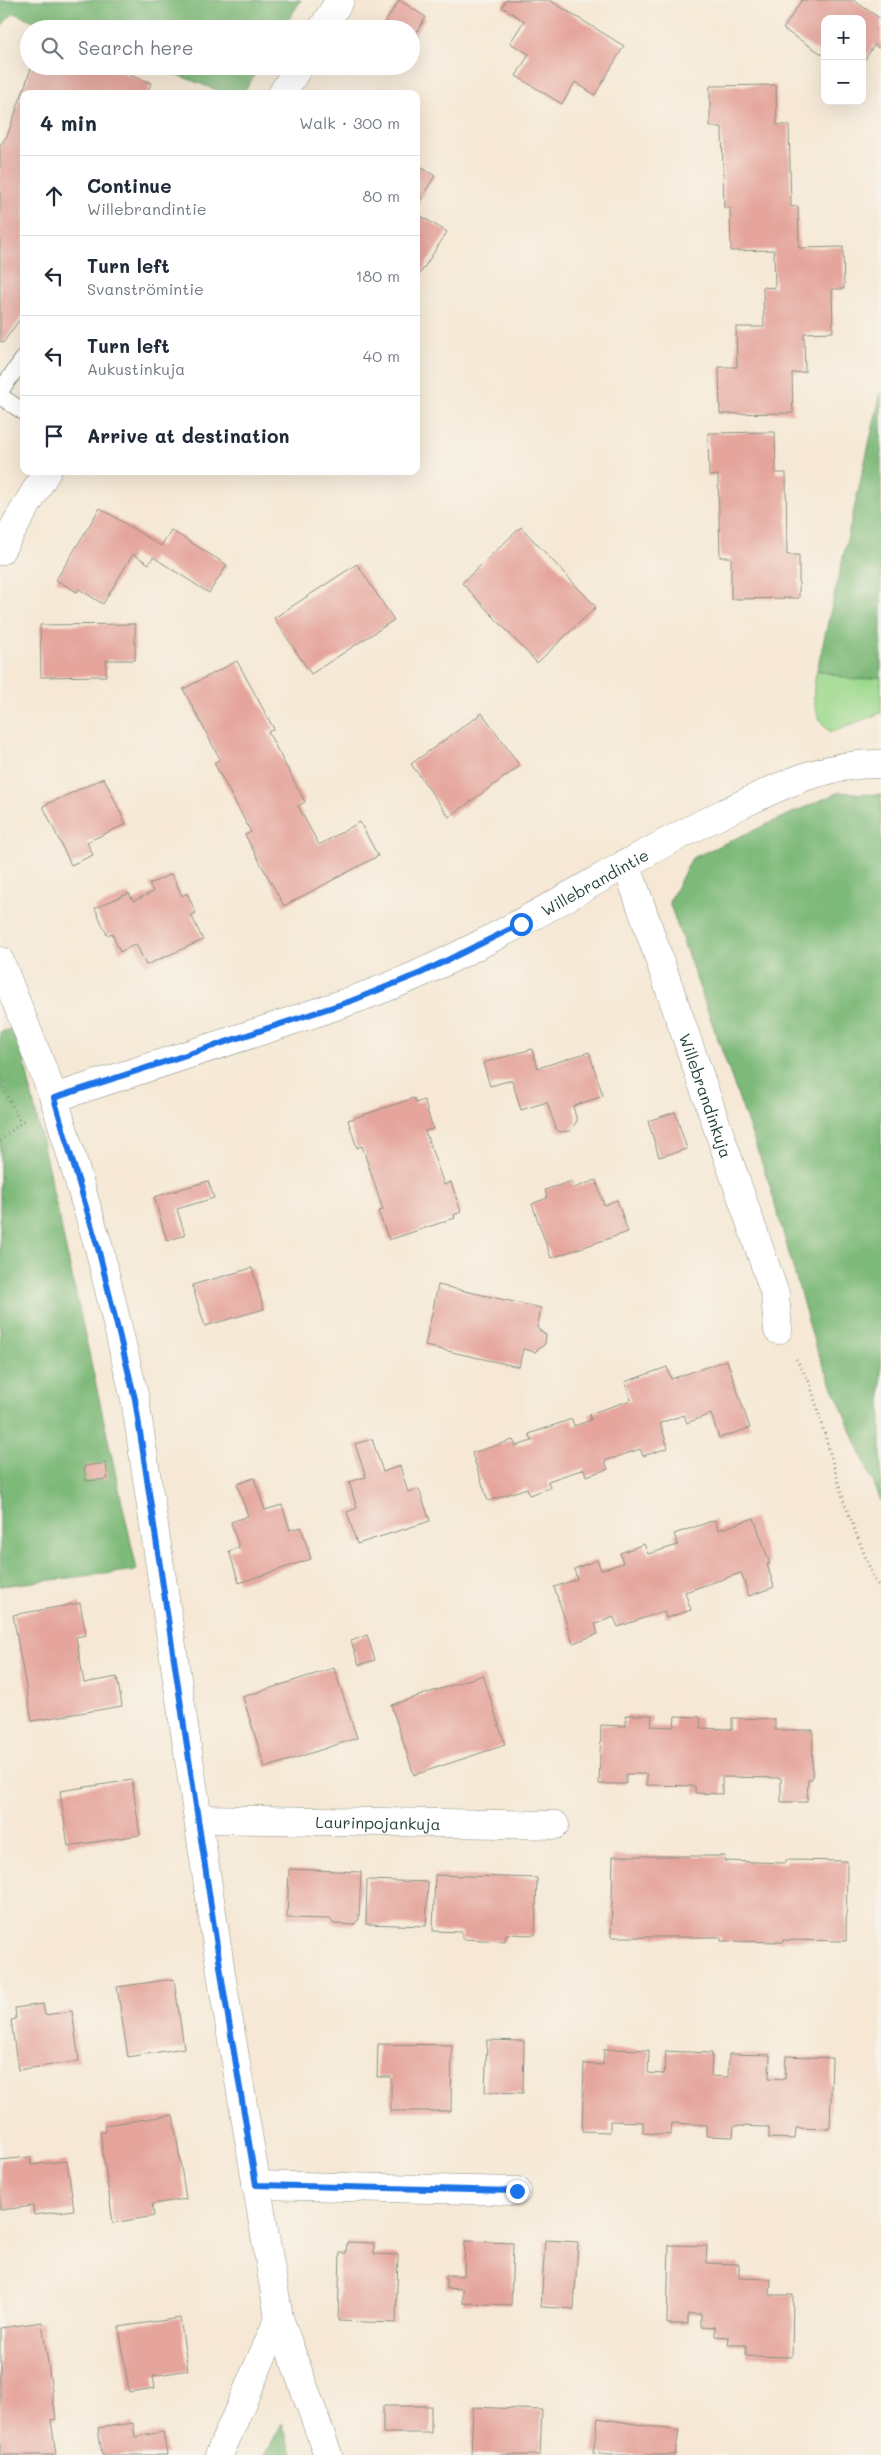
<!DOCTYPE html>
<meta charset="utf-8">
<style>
body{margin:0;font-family:Mali,sans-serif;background:#f2f2f3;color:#1f2937}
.controls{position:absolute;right:15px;top:15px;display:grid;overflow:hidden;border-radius:10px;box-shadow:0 5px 20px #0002}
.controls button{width:45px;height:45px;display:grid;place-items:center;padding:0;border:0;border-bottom:1px solid #e0e1e3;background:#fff;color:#1f2937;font:25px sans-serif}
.stop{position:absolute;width:15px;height:15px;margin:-11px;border:4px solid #1a73e8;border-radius:50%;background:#fff}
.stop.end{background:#1a73e8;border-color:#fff;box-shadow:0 1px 5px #0008}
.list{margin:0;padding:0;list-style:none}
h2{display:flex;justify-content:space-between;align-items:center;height:65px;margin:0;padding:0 20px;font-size:21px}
h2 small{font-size:16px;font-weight:400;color:#747a83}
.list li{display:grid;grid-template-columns:32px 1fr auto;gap:15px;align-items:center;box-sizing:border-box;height:80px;padding:0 20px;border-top:1px solid #e0e1e3}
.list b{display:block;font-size:19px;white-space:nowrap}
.list p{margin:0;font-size:16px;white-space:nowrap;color:#747a83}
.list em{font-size:16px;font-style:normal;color:#747a83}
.icon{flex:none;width:28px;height:28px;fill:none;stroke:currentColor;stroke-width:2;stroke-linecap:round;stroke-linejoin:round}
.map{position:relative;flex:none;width:881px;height:2455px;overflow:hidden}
.search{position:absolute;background:#fff;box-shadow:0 5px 20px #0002;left:20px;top:20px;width:400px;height:55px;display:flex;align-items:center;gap:12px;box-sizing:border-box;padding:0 18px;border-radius:28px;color:#747a83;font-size:19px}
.panel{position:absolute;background:#fff;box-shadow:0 5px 20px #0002;left:20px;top:90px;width:400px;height:385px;border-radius:10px}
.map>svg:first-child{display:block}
</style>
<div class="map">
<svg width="881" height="2455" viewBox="0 0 881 2455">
<rect width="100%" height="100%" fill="#f7f3e8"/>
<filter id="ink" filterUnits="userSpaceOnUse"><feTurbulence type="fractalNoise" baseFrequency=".02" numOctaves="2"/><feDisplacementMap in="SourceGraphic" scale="10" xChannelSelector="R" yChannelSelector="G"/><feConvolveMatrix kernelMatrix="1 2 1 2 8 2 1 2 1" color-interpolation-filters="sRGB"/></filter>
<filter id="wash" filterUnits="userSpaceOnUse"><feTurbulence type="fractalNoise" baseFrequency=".0096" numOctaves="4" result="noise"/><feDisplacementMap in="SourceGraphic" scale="20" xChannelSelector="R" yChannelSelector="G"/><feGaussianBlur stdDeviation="1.12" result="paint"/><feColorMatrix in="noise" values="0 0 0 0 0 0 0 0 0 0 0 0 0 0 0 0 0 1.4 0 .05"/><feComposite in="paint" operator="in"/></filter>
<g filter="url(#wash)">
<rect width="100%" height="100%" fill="#f6e8d5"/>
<path fill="#9cd98d" stroke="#5e8b60" d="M817,670L853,680L881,677V713L831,732C812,718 811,691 817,670Z"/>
<path fill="#7db978" stroke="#4e7b56" d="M0,0H301L283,29H54L14,13L0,27Z
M154,66H260L243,94H227Z
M881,392V677L853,680L817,670Z
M839,792L881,795V1501L815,1345L769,1183L669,902L692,858Z
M17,1028L137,1570L0,1586V1032Z
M282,2423L293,2455H265Z"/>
<g id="blocks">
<path fill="#e5a59c" d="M399,0L426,17L411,41V29H381Z
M506,0H549L624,46L595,95L575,82L562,104L516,76L529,54L510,43L524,21L502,7Z
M802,0H853L881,19V49L874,45L862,64V19H825V56L783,29Z
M32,66H105L151,83L147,94H24V313L3,343L0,341V145L7,136Z
M776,85L777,125H789L791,207L798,206L799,248L843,247L844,289H832L833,332L804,333L805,372L792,373L793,413L720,414L719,367H737L736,327H764L763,287L775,288L774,250L731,251L730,208H724L722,127H710V86Z
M416,164L435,176L416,206Z
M416,213L447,232L416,280Z
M775,432L776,473H786L787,555H799V598L731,599V557H720L718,475L709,476L708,433Z
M100,508L161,546L171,530L227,565L209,593L153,557L149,564L133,554L103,604L79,589L77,592L56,580Z
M521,527L596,607L537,663L462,583Z
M357,564L394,620L311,674L274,618Z
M135,624V660H106V676L41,677L40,625Z
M237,661L274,729L268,732L305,802L298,806L319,845L360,822L378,856L284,906L245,835L251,832L214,763L220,759L183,689Z
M482,713L520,766L449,817L411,764Z
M104,778L126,824L87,842L93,855L71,865L43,806Z
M172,874L182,896L187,893L196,913L191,915L203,940L146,965L136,944L120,952L112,933L107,935L95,908L129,893L133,901L153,892L149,884Z
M532,1049L538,1068L589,1052L603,1096L573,1106L577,1121L570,1131L560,1132L556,1129L547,1102L521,1110L512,1080L490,1086L483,1063Z
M414,1098L416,1103L424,1100L433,1129L425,1131L444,1185L451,1182L461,1212L454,1215L455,1218L389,1240L378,1211L383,1210L362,1146L357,1148L348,1120Z
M675,1112L687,1149L659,1157L648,1121Z
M596,1180L604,1205L617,1200L628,1232L551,1258L532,1204L547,1198L545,1190L572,1181L574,1188Z
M208,1181L214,1198L177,1209L185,1235L167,1241L154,1197Z
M252,1268L264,1309L205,1326L192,1285Z
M438,1285L541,1308L537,1328L546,1335L545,1344L535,1352L523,1349L519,1367L425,1346Z
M727,1360L750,1428L719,1438L711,1414L687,1423L684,1415L660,1423L668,1448L643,1456L640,1449L605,1461L608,1469L586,1476L584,1469L548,1481L550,1488L529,1495L527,1488L488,1501L472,1453L513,1440L516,1446L532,1441L529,1434L572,1419L574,1426L591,1420L589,1414L631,1400L625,1382L667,1367L671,1379Z
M372,1439L383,1472L400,1466L408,1492L419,1489L430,1521L357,1544L347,1512L357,1508L349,1482L366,1477L355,1444Z
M106,1463L108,1479L86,1481L84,1466Z
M254,1478L265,1510L282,1505L290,1530L301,1527L311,1559L239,1583L229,1551L239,1547L231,1522L248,1516L237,1484Z
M754,1518L770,1564H767L774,1587L749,1596L741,1573L685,1592L691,1610L666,1618L664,1611L618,1627L614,1617L595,1624L598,1634L573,1643L554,1587L577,1579L574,1569L597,1560L601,1570L623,1563L620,1553L644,1544L648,1554L678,1545L674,1534L715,1520L718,1530Z
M80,1603L86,1635L76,1637L84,1683L117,1677L122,1706L32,1721L13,1615Z
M367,1635L375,1660L359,1665L351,1641Z
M334,1668L357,1738L265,1768L243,1697Z
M483,1675L505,1745L414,1775L391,1705Z
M626,1715H652L651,1726L674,1727L675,1716L700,1717L701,1728L732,1729V1718L775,1719V1730H813L812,1779H808L807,1802H781V1778L722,1777V1794L695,1793V1786L647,1785V1774H626V1784H599L601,1725L626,1726Z
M132,1780L140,1835L68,1846L60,1791Z
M613,1856H725L724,1861L786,1863V1860L847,1861L846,1941L783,1940V1942L721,1941V1937H611Z
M289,1869L361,1872L359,1919L354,1925L334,1924L330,1919L287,1918Z
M435,1875L537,1878L535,1935L506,1934L505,1941L462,1939V1932L433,1931Z
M367,1880L428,1882L426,1926L366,1924Z
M174,1979L184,2048L128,2057L117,1987Z
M43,2004L45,2015L72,2011L79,2061L18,2070L11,2020L16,2019L15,2008Z
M487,2040L524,2041L523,2093L485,2092Z
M378,2044L452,2045L451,2111H391V2077H377Z
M604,2049L649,2050L648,2073L664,2074L666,2051L712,2053L711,2076L728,2077L729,2054L770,2055L769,2078L785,2079L786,2056L832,2058L830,2129L796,2128L795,2139L769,2138V2127L734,2126L733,2137L706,2136V2125L672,2123L671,2135L643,2133V2122L610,2121V2132L582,2131L584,2064L603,2065Z
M173,2115L186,2199L152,2204L154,2216L113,2223L100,2132H106L105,2125Z
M30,2157L31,2165L67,2161L74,2210L34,2215L33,2206L0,2210V2160Z
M545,2240L578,2242L574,2309L541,2307Z
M465,2241L513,2243L511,2305L463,2303V2289L446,2288V2275L464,2276Z
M347,2242L374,2243V2254L398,2255L396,2323L338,2321L340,2253H346Z
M669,2245L707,2246L706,2263L739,2264V2278L771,2279L770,2295H793L792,2357L746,2356V2345H728L729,2337L715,2336V2327L701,2326V2314H688V2324H667Z
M180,2318L188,2370L153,2376L155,2388L129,2392L119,2327Z
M42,2322L56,2419L51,2420L56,2455H0V2328Z
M383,2406H431V2433H383Z
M473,2407L542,2410L540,2455H471Z
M598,2418L679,2431L675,2455H609L593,2453Z
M133,2423L135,2437L163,2432L167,2455H102L98,2428Z"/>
</g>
</g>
<g filter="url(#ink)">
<use href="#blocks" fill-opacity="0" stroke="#8a9284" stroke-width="1"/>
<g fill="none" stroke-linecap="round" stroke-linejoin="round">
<defs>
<path id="service" d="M0,391L24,358
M0,396L24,412"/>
<g id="minor">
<path d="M322,29L340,0"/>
<path d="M282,94L299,66"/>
<path d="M0,551L47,471"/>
<path id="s1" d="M626,863L775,1294L778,1330"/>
<path d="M0,961L54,1098L99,1248L135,1399L223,1986L279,2318L328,2455"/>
<path id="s2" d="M54,1098C124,1075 194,1052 264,1030C317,1012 370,996 421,973C525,926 621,862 724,813C776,788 821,763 881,764"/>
<path id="s3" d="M200,1819L555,1825"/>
<path d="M256,2185L517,2191"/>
<path d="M219,2455L279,2318"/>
</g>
</defs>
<use href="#service" stroke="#8a9284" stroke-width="18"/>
<use href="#minor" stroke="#8a9284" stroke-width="29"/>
<path stroke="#8a9284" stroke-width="3" stroke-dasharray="1 4" stroke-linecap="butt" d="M0,1083L10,1079
M1,1083L20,1122
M0,1141L24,1120
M796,1359L810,1383L844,1502L874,1579L881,1589"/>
<use href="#service" stroke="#fff" stroke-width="16"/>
<use href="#minor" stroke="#fff" stroke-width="28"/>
</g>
</g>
<g fill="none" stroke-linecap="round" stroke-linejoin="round" filter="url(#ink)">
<path stroke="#1a73e8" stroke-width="6" d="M517,2191L256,2185L223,1986L135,1399L98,1248L54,1098L351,1001L421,973L521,924"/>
</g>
<g text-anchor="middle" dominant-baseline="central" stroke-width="4.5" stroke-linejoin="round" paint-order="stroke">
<g font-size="16" fill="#1f3d34" stroke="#f7f3e8">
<text stroke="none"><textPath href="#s2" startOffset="584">Willebrandintie</textPath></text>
<text stroke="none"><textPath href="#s1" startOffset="246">Willebrandinkuja</textPath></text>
<text stroke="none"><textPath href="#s3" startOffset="178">Laurinpojankuja</textPath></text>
</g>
</g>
</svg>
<div class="controls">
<button>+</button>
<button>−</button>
</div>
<div class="stop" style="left:521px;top:924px"></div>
<div class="stop end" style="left:517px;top:2191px"></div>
<div class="search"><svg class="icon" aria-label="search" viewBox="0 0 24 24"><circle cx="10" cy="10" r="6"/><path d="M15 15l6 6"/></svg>Search here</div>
<section class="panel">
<h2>4 min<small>Walk · 300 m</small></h2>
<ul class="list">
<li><svg class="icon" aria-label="ahead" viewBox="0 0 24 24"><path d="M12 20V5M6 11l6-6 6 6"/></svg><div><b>Continue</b><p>Willebrandintie</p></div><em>80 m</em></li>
<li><svg class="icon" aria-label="left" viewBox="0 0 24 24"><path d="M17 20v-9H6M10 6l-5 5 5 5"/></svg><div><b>Turn left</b><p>Svanströmintie</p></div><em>180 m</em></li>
<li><svg class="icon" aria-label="left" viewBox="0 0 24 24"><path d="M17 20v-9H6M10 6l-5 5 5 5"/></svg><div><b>Turn left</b><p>Aukustinkuja</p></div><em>40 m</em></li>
<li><svg class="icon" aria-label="arrive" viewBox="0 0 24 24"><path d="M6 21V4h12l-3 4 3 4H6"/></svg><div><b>Arrive at destination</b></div></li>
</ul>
</section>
</div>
